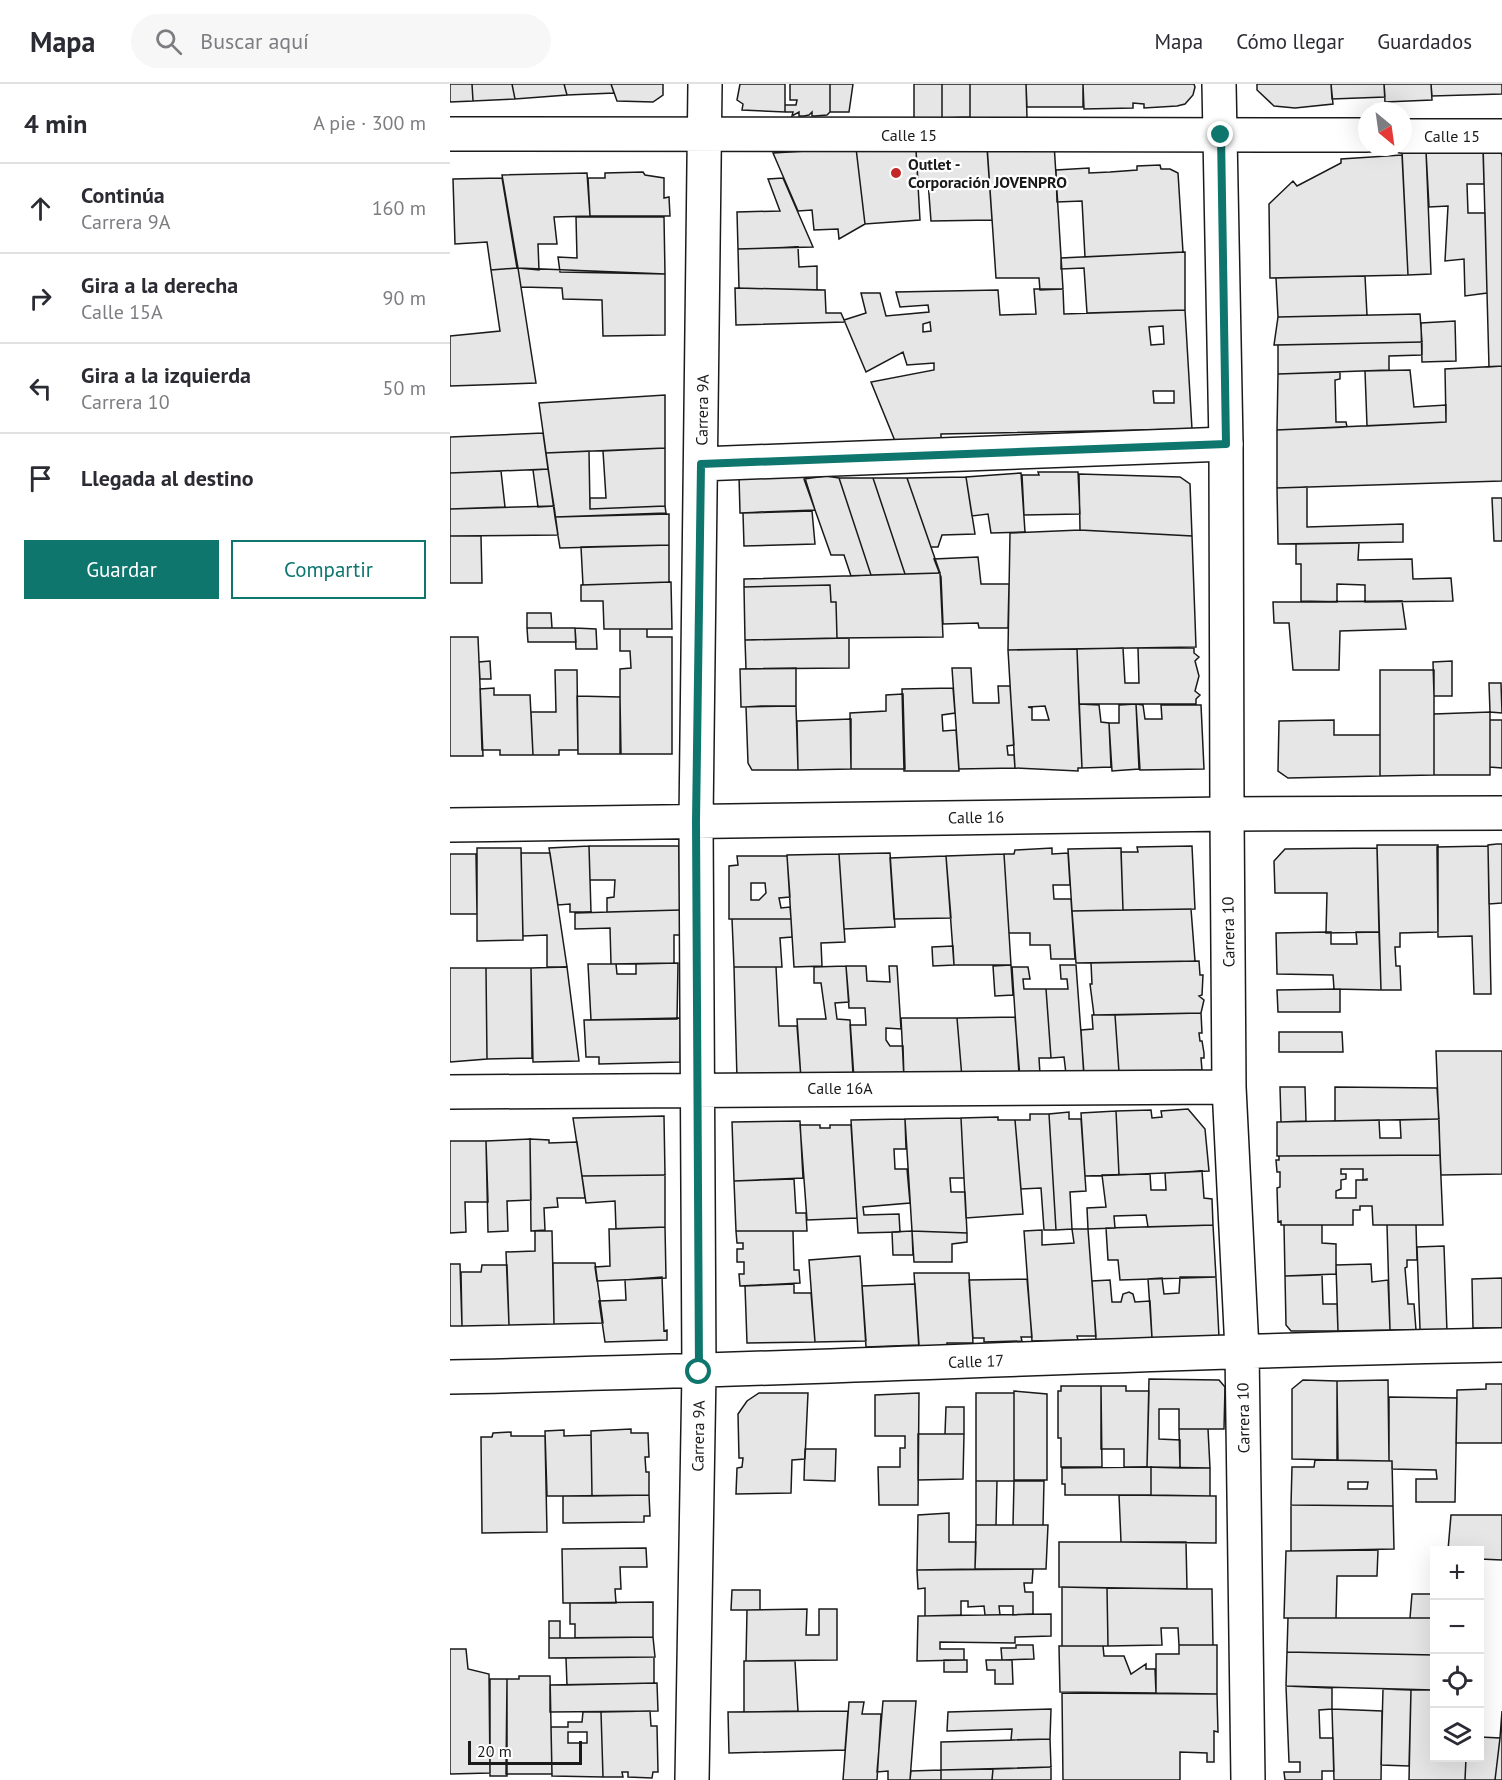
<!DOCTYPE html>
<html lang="es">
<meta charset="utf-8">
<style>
body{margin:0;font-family:"PT Sans",sans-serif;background:#f7f7f7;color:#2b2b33}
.controls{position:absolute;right:18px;bottom:18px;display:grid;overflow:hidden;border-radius:0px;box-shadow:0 6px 24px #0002}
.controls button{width:54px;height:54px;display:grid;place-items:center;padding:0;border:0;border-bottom:2px solid #e1e1e2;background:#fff;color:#2b2b33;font:30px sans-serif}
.compass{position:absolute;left:908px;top:18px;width:54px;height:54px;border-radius:50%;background:#fff;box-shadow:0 6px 24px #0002;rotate:151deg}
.scale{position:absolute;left:18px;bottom:15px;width:114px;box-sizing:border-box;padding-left:6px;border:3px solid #1a1a1a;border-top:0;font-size:16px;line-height:21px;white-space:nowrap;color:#1a1a1a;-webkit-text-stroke:4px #fff;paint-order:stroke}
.stop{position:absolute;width:18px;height:18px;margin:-14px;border:4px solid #0f766e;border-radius:50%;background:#fff}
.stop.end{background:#0f766e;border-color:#fff;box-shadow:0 2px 6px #0008}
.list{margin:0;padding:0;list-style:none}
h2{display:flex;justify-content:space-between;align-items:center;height:78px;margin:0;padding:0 24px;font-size:26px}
h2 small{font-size:20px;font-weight:400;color:#7c7c81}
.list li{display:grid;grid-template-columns:39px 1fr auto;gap:18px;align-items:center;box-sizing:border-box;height:90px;padding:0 24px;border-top:2px solid #e1e1e2}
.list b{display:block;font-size:22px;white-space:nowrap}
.list p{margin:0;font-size:20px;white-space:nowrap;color:#7c7c81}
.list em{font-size:20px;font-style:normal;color:#7c7c81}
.actions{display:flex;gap:12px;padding:18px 24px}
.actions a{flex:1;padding:14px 0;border:2px solid #0f766e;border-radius:0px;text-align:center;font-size:21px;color:#0f766e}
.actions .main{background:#0f766e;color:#fff}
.icon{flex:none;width:33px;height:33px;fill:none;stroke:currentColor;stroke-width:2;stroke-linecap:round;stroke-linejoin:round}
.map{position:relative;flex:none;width:1052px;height:1696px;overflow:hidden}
header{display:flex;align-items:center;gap:36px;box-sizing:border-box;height:84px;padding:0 30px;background:#fff;border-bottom:2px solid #e1e1e2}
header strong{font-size:28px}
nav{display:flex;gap:33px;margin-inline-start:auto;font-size:21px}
.search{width:420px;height:54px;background:#f7f7f7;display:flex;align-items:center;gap:15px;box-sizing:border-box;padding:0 21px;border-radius:33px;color:#7c7c81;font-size:22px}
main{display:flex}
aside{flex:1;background:#fff}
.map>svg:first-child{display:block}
</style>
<header>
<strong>Mapa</strong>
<div class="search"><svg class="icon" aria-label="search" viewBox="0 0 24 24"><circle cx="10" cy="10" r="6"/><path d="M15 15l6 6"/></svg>Buscar aquí</div>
<nav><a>Mapa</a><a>Cómo llegar</a><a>Guardados</a></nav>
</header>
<main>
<aside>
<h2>4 min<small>A pie · 300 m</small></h2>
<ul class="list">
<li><svg class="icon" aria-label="ahead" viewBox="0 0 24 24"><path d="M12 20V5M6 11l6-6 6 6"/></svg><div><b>Continúa</b><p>Carrera 9A</p></div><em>160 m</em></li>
<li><svg class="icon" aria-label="right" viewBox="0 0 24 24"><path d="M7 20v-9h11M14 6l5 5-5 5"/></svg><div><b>Gira a la derecha</b><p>Calle 15A</p></div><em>90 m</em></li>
<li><svg class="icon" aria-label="left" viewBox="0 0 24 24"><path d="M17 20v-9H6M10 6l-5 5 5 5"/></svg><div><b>Gira a la izquierda</b><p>Carrera 10</p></div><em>50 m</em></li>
<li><svg class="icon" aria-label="arrive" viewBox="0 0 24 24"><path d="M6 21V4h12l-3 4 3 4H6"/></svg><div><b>Llegada al destino</b></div></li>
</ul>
<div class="actions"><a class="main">Guardar</a><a>Compartir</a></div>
</aside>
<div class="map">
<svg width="1052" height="1696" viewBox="0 0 1052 1696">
<rect width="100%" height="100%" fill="#fff"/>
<path fill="#e6e6e6" stroke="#1a1a1a" stroke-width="1.5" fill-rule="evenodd" d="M0,0H22L23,17L0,18Z
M22,0H62L65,15L23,17Z
M62,0H114L117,11L65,15Z
M114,0H161L164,9L117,11Z
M161,0H213V11L203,18L167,17Z
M290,0H335V28L292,26L293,20L287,16Z
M340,0H380V28L377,31L365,32H362V28L359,31L354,32H349V28L342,32L343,28H335V21H346L347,16H340Z
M380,0H403L399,28H380Z
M464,0H492V34H464Z
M492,0H520V33L492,34Z
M520,0H576L577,34H520Z
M576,0H633V23H577Z
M633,0H744L745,3L743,11L735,20L727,22L694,24V20L683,19V24L634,25Z
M807,0H881L883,20L845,24L824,22L807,6Z
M881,0H934L935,13L882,15Z
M934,0H981L982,16L935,18Z
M981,0H1052V10L982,12Z
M604,59L613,205L590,206L589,194H546L537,61Z
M1050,59L1052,73V282L1039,283L1033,60Z
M406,64L466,66L470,136L415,140Z
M406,64L415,140L389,155L388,145L364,146L362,126L348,127L323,69Z
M537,64L542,136L481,137L478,97L468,98L466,66Z
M1033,66L1034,100H1017L1018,129H1035L1037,209L1015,212L1014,175L995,177L998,122L979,123L976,67Z
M952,67H976L981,190L958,191Z
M952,71L958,191L820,194L819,120L843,97L847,102L891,79V75Z
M710,81L711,85H720L728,89L733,168L635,173L632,117L607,118L606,86L639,84V89L660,88L687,86V82Z
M193,88L195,91L214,94V114L219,113L220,132H140L138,94H155V89Z
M137,89L140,132L104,133L107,160H88L89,186L68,184L52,91Z
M52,94L67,184L41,186L37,158L5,160L3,95Z
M333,94L363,163L288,165L287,128L330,127L318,95Z
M126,133H214L215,190L110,188L108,173L127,174Z
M348,163L349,183L367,182V206L289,204L288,165Z
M735,168V226L637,229L634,184L611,185V174Z
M68,184L215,190V251L153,252L152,216L113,215L112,204L71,203Z
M68,184L86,299L0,302V252L50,247L41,186Z
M915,192L917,231L828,233L826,194Z
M285,204L375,206L376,229H391L395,238L286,241Z
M584,205H613L614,230L735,226L742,345L491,350V356L445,357L421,298L484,286V279L457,281L453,268L416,288L394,236L416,229L411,209H430L436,232L479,228L478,221L450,223L446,208L548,206L550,231L586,230ZM480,238L481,247L473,248V240ZM713,242L714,260L701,261L699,243ZM703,307H724V319H704Z
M970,230L972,258L824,261L828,233Z
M1005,237L1006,277L972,278L971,239Z
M972,258V271L939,272V286L828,290V261Z
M1052,282V397L827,404V346L996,338L995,285Z
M960,286L964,323L996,321V338L917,342L915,287Z
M890,288V295L885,296L886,338H896L897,343L827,346L828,290Z
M215,311V364L96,369L89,319Z
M93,349L98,385L0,389V353Z
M215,364V422L140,425V414H156L153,367Z
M139,367L140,425L215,422L216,429L105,433L96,369Z
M98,385L104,422L88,423L83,386Z
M51,387L55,423L0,425V389Z
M588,388H628L630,430L574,431L572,391H589Z
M571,389L575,448L541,449L538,430L522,432L516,393Z
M629,390L730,393L740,400L742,452L630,446Z
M354,391L365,426L290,429L289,392Z
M376,392L389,394L421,491L401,492L394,471H381L354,395Z
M516,393L525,450L492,451L488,463H481L457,394Z
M389,394H423L455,490L421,491Z
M423,394H457L490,489L455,490Z
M857,403V443L953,440V458L828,460L827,404Z
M1042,414H1052V457H1044Z
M104,422L108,451L0,452V425Z
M362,427L365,460L294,462L293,429Z
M219,430V461L110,464L105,433Z
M630,446L742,452L746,563L558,566L560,449Z
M0,452H31L32,499H0Z
M909,459L908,476L962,475L963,495L1001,494L1003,517L915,518V501L887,500V518L851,517V480H846V460Z
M219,461V498L133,501L131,463Z
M528,473L531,500H559L558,544H529L528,539L493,540L491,493L484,475Z
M490,489L493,553L387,554L386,518H381L380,501L294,503V495Z
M221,498L222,545H154L153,517H131V501Z
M380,501L381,518H386L387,554L295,556L294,503Z
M952,517L956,545L890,547L889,586H843L839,539H824L823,518Z
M77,529H101L102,544H77Z
M77,544H125L126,558H78Z
M125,544L146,545L147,565H126Z
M170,545H197V553H222V670H170V585L181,584L180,567H170Z
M0,553H28L33,672H0Z
M399,554V584L296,585L295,556Z
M673,564L675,599H689L688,564H744V569L749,573L745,577L749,592L745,607L750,611L746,615V620H629L627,565Z
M627,565L632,684H628V687L565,684L558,566ZM595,622L599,636H582V624L578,623Z
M40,577L41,595H30L29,578Z
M1002,577V612H984L983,578Z
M346,584V622L291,623L290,585Z
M502,584H521L523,619H549L548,602H560L564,661L557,662L558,671H564L565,684L509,685Z
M105,586H127L128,666H109V671H83L81,628H106Z
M930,586H984V691L930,692Z
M1039,599H1051L1052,629L1040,628Z
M44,604V611H80L83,671H50V666H32L30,605Z
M503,604L505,629L492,631L493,647L506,646L509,687H454L452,605Z
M453,610L455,685H401L400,629L436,627V611Z
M127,612L170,613L171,670H128Z
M629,620L649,621L651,638L659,639L661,683L632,684Z
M686,620L689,685L662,687L659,639H669V621Z
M686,620L693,621L695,635H712L711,621H751L754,685L690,686Z
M311,622H346L348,686H302L298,679L296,623Z
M1040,628V691H984V630Z
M401,635V685L348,686L347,637Z
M884,636V651H930V692L838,694L828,687L829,637Z
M1040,636H1052V684L1040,683Z
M1047,760H1052V819L1039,820L1038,761Z
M927,761H988V848L950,849V863H945L946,882H950L951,906H931Z
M139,762H229L230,826L157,828V814L164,813L165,796H140Z
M139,762L141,828H120V820L108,821L99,764Z
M742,762L745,825L673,826L671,768H688L687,763Z
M1038,762L1041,910H1024L1022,852L988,853L987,763Z
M27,764H71L73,856L27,857Z
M602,764V770L618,769L620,801H603L604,815H621L625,875H601L600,861H580V849H559L554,770H564L565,766Z
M671,764L673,826L622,827L618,765Z
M927,764L929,848L876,849L877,809H825L824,777L835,765Z
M71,769H100L117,883H97V851L73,852Z
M440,769L445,843L394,845L389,770Z
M0,770H26L27,830H0Z
M389,770L395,858L371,859L372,882L344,883L337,771Z
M554,770L561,881H504L496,772Z
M287,772H337L340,813L329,814L331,824L340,823L341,835H279V782L288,781ZM301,799H315L316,809L309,816H301Z
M496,772L501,834L444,835L440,774Z
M741,825L745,877L626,879L622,827Z
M230,826V851H224V879L161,880L160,844L125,845V829Z
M282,835H341L342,853L330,854L332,883H284Z
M878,848H881V860H907L906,848H929L931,906L884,905L883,891L827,890L826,849Z
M503,862L504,881L483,882L482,863Z
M749,877L750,891H753L752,911L749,912L754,916L751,929L644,931L640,900H642L641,879Z
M228,879L227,935L141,936L138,880H166L167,890H186V880Z
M561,881L563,911L545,912L543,882Z
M610,881H626L634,990H616L614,973L601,974L596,905H618L617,895H611Z
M396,882H416L417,897L440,898L439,882H447L451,945L436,944V956L440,962H453L454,997L403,990L400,941H416L415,924H399Z
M396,882L399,918L385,919L387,935L400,936L404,995H351L347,935H376L371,899H364V883Z
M117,883L129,977L83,978L81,884Z
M284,883H326L329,942H347L351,995H287Z
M562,883H578L580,895H573L574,905H596L601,974H589L590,990H569Z
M0,884H36L37,975L0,978Z
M36,884H81L82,974L37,975Z
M890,905V928H828L827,906Z
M751,929L752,949H749L750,957H752L754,969V974H751L752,986L669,988L665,931Z
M642,931H665L669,988L634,994L631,946L643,945Z
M565,933L570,994H512L507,934Z
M231,934L230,978L149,980V973H136L134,936Z
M451,934H507L512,994L454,995Z
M829,948H892L893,968H829Z
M986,967H1052V1090L991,1091Z
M830,1003H855L856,1037L831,1038Z
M885,1003L987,1004L989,1035L885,1037Z
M738,1025L755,1045L759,1087L669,1091L666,1027L701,1026L702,1034L712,1033L711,1027Z
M666,1027L669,1091L635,1092L631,1029Z
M619,1028V1035H631L636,1107L620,1108L622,1145L606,1146L599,1030Z
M580,1030H599L606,1146H594L591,1104L571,1105L565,1036H580Z
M214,1032L215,1091L132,1092L123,1034Z
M548,1033V1036H565L573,1130L516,1134L511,1034Z
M511,1034L514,1094H500L501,1108H515L517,1149L462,1147L455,1035Z
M455,1035L456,1065H444L445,1085H457L460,1119L413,1123L414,1131L449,1130L450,1148L408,1149L401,1036Z
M989,1035L990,1071L827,1072V1038L929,1036L930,1054H951L950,1036Z
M350,1037L353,1094L284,1097L282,1038Z
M350,1041H370V1044H380V1041H401L407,1134L357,1136Z
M80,1055L99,1056V1059L127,1058L135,1114H107L108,1123L94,1124L95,1146L81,1147Z
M80,1055L81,1116L57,1117L58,1147L38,1148L36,1057Z
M0,1057H36L38,1118H15L16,1148L0,1149Z
M990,1071L993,1141H923L922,1122H910V1126H903V1141H831V1137L828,1138L827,1104L830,1103V1088H827L826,1076H829V1072ZM891,1085H913V1096L917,1095V1096H906V1114H886V1107L891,1105V1096L896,1095V1090H891Z
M752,1087L754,1114L762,1115L763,1141L698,1143L696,1131L664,1132L665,1144L638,1145L637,1124L656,1123L652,1091L700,1090L701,1106H716L715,1089Z
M215,1091V1143L166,1145L165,1117L136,1119L132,1092Z
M344,1095L346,1129H356L357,1147H286L284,1097Z
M763,1141L766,1193L670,1196L668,1176H658L656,1144Z
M834,1141H872V1159L886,1160V1190L835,1192Z
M937,1141H966L967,1176H957V1183L955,1184L958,1220H964L966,1246H940Z
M215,1143L216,1194L147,1197L145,1183L160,1182L159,1145Z
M622,1145H638L646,1252H627L628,1256L582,1257L574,1147L592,1146V1161L624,1159Z
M85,1147H102L104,1240L59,1241L56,1168L85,1167Z
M286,1147H343L344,1186H349L350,1199L290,1202L289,1190H294V1178H287V1165H293V1159H287Z
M462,1147L463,1171H443L442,1148Z
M462,1147L517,1149V1158L502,1160V1178H464Z
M994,1162L997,1248L972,1250L970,1245L967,1163Z
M410,1172L416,1257L365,1258L359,1176Z
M103,1179H145L153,1239L104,1240Z
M0,1180H10L12,1242H0Z
M921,1180L922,1198L938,1196L940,1246L888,1247L886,1181Z
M32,1181H57L59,1241L12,1242L11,1188H31Z
M464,1189H519L523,1259H497L498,1264L469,1265Z
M872,1191L873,1220H887L888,1247H841L836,1241L835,1192Z
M212,1193L214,1247L217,1246V1256L155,1258L149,1217L176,1216L175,1196Z
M730,1193H766L769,1253L702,1254L698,1195L712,1194L714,1210L729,1209Z
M1052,1194V1244H1023L1022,1195Z
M577,1195L582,1253H571L572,1257L534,1258V1254H523L519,1196Z
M660,1196L662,1218H671L673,1210L679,1208L683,1210L685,1218L700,1217L702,1254L646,1256L642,1197Z
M344,1200V1209H361L365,1258L297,1259L295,1202Z
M465,1200L469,1261L416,1263L412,1202Z
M699,1295L769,1296L775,1303L774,1345H729V1325H709V1355L730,1356V1384L697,1383Z
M853,1296L887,1297V1376L842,1375V1305Z
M938,1296L939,1377L888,1376L887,1297Z
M1036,1300H1052V1359H1006L1007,1306L1036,1305Z
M611,1302H651L652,1383H611V1354H608V1307H611Z
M651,1302H676V1307H699L697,1383H674V1365H651Z
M564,1307L597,1310V1396H564Z
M309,1309H358L355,1375L342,1376L341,1409L286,1410L287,1384L292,1383L293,1374H289L288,1330L297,1317Z
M469,1309L468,1421H429L428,1383H450V1364H455V1352H425V1311Z
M526,1309H564V1397H526Z
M939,1313L1007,1314L1005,1418H966V1395H987L986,1386L942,1385V1377H939Z
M496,1323H514V1350H495Z
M181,1345V1349H198L199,1373H195L196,1388H199V1411L142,1412L141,1347Z
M729,1345H758L760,1384H730Z
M114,1346V1352L141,1351L142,1412H97L95,1347Z
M61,1348V1352H95L97,1448L32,1449L31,1353H42L43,1349Z
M468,1350H514L513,1395L468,1396Z
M355,1365H386L385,1397L354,1396Z
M865,1376L942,1377L943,1422L841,1421L842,1383H864ZM898,1398H918L917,1405H898Z
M701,1383V1411H615V1400H612V1384Z
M701,1383L760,1384V1412L701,1411Z
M526,1397H547L546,1441H526Z
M564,1397H594L593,1441H563Z
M199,1411L200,1432H194V1438L113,1439V1412Z
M669,1411L766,1412V1459L671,1458Z
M841,1421L943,1422L944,1465L841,1467Z
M499,1429V1458H526L525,1485L467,1486L468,1431Z
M1001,1431H1052V1476L1030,1475V1466H998Z
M526,1441H598L596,1485H525Z
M609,1458H736L737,1505L609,1503Z
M196,1464L197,1483H170L171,1505H165L166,1519H113L112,1465Z
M928,1466L927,1492H887L886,1534H834L836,1467Z
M583,1485L582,1499H574L575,1508H583V1530L563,1531V1522H549L550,1531H535L534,1522L518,1523V1517H511V1531L475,1532V1504L468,1505L467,1486Z
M612,1503L657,1504L658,1562H612Z
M657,1504L762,1505L763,1561H729L728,1544H711L712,1561L658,1562Z
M282,1506H310V1526H281Z
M962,1510H984V1534H960Z
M203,1518V1553L125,1554V1540H120V1519Z
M357,1525L356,1551H369V1525H387V1576L296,1577L297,1526Z
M601,1530V1552L565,1553V1559L490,1558V1565H514V1576L467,1577L468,1532Z
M838,1534H984V1571L837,1568Z
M99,1537H110V1554H99Z
M203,1553L205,1573L99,1574V1554Z
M566,1561H583L584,1575L552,1576L551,1564H566Z
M729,1561H767V1610L706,1609V1570H729Z
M609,1562H653L654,1572H674L681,1590L696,1580V1585H705L706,1609L610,1608Z
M0,1565H16L18,1585L39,1590L40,1689L0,1690Z
M837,1568L984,1571V1606L836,1602Z
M204,1573V1599L117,1601L116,1574Z
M494,1576H517V1588H494Z
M536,1576H562L563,1600H545V1586H537Z
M294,1577H345L348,1627L294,1628Z
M69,1592H100L102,1690H56L57,1595H69Z
M40,1595H57V1692H40Z
M207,1599L208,1627L100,1628V1601Z
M836,1602L882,1604V1625L869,1626L870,1654H883L884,1687H872V1696H835L834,1688H850V1678H839Z
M933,1605L961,1606L959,1682L931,1681Z
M961,1606H984V1674H1016L1015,1696H959Z
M612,1609L767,1610L768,1648L764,1647V1678H757V1669L730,1668V1696H613Z
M433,1617H466L460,1696H438V1687L427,1688Z
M399,1618H414L412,1630H431L427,1696H393Z
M601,1625L600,1655L561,1656L562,1645L497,1647L498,1628Z
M882,1625L932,1627L931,1696H884Z
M200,1627L201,1642H207L208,1688H203L202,1694L178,1693V1688H172L173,1693H153L151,1628Z
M398,1627L395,1666L279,1669L278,1628Z
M1052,1627V1696H1045L1050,1654Z
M133,1628H151L153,1693L102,1692L101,1643H118V1638H132ZM118,1648H137V1659H118Z
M1030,1653L1050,1654L1045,1696H1015L1016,1674H1030Z
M600,1655L601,1683L491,1686V1658Z
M601,1683V1696H542L543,1685Z
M543,1685L542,1696H491V1686Z
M491,1686V1696H460L461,1687Z"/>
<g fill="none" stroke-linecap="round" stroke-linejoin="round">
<defs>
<path id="street" d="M0,50L917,51
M953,52H1052
M251,380L776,360
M0,741L777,730L779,1003L792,1266L798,1696
M0,1008L779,1003
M0,1293C351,1286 701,1267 1052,1261
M242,1696L249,1288L246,737L255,0"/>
<path id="secondary" d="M769,0L776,360L777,730L1052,729"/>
</defs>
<use href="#street" stroke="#1a1a1a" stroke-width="36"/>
<use href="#secondary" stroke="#1a1a1a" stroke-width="36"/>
<use href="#street" stroke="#fff" stroke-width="33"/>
<use href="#secondary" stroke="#fff" stroke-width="33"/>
</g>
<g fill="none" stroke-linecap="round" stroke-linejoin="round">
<path stroke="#0f766e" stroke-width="8" d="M249,1288L246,737L251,380L776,360L771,51"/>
</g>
<circle fill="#c62828" stroke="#fff" stroke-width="2" cx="446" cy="89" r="6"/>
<g text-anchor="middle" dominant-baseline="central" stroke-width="4.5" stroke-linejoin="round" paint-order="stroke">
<g font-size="16" fill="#1a1a1a" stroke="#fff">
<text x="459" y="51">Calle 15</text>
<text x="1002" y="52">Calle 15</text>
<text transform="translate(252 326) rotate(-89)">Carrera 9A</text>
<text transform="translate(526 733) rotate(-1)">Calle 16</text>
<text transform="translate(778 848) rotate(-91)">Carrera 10</text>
<text x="390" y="1004">Calle 16A</text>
<text transform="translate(526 1277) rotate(-2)">Calle 17</text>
<text transform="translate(793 1334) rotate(-91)">Carrera 10</text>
<text transform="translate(248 1352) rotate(-89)">Carrera 9A</text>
</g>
<g font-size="16" font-weight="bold" fill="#1a1a1a" stroke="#fff" text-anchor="start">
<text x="458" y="80">Outlet -<tspan x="458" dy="18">Corporación JOVENPRO</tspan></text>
</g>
</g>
</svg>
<div class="controls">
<button>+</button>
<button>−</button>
<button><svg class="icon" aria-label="locate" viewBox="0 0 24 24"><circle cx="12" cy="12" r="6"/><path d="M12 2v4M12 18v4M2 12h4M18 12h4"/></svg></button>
<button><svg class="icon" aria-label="layers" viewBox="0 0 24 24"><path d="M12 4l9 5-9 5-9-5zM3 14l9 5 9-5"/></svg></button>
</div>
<svg class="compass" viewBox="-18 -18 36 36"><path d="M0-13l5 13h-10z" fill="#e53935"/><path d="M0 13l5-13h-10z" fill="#7c7c81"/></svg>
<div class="scale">20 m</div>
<div class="stop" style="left:249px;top:1288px"></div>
<div class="stop end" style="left:771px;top:51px"></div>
</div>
</main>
